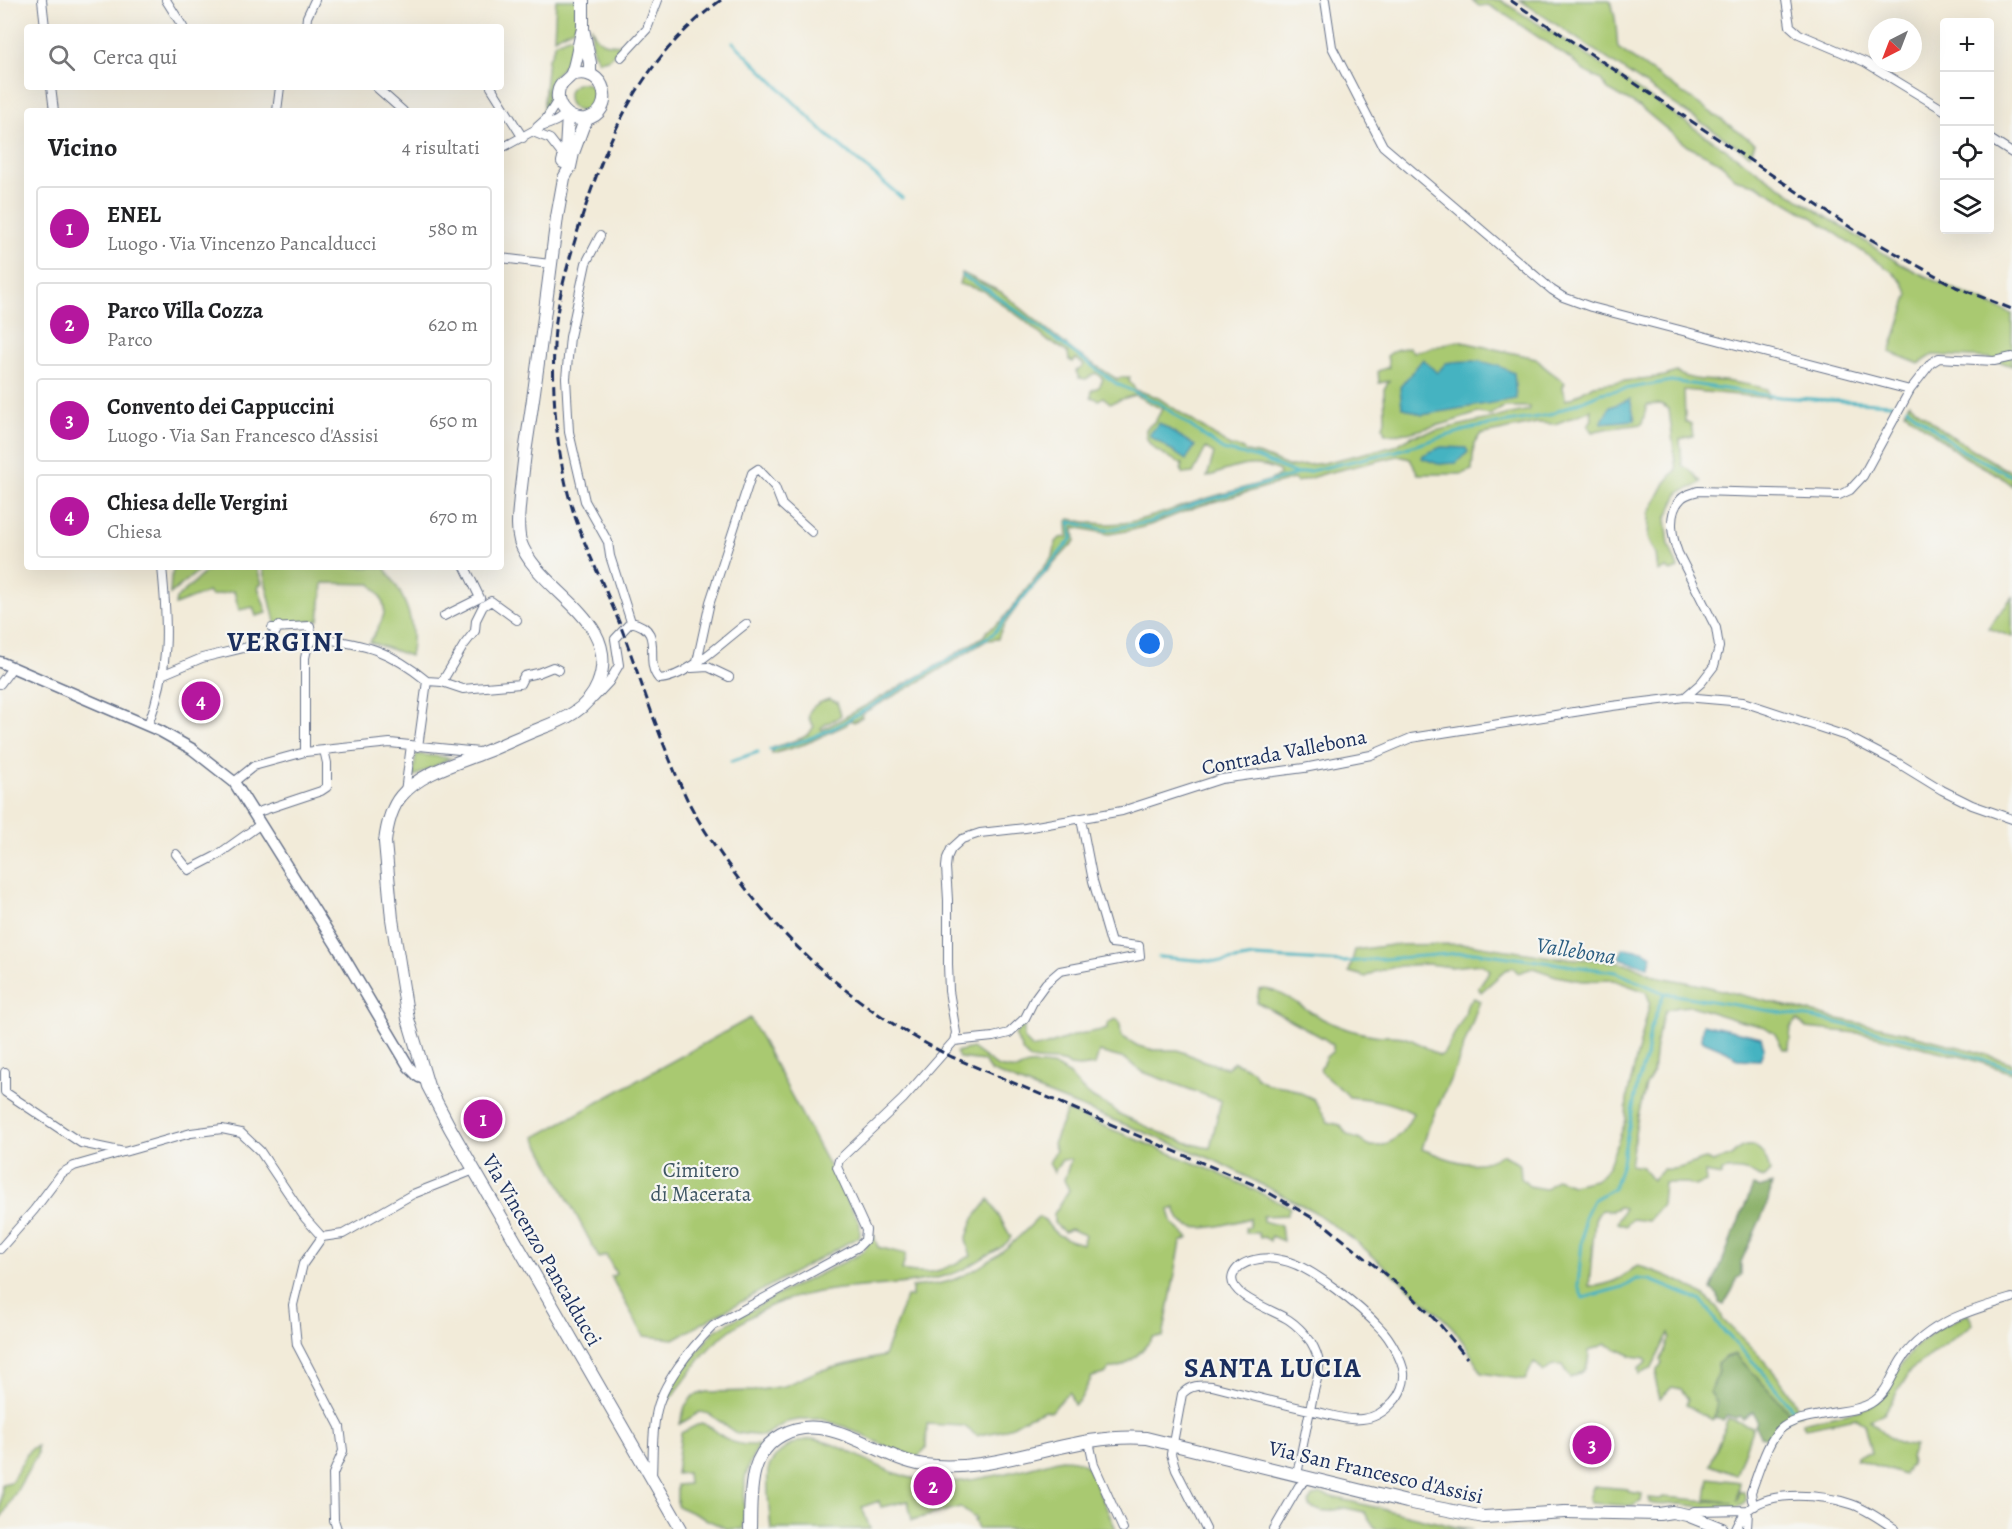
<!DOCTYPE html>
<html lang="it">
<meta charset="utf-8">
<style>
body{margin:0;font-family:Alegreya,serif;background:#f6f6f6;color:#202124}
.controls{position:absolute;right:18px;top:18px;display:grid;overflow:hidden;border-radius:6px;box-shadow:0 6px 24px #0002}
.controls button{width:54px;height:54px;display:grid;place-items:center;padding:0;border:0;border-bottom:2px solid #e0e0e0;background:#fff;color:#202124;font:30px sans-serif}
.compass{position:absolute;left:1868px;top:18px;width:54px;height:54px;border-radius:50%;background:#fff;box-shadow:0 6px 24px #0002;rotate:222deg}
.you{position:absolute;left:1150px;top:644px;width:21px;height:21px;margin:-15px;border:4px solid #fff;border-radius:50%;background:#1a73e8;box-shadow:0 0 0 9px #1a73e833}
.badge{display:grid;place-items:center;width:39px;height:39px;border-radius:50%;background:#b5179e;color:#fff;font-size:20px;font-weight:700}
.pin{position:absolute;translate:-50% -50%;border:3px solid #fff;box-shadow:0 2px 6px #0006}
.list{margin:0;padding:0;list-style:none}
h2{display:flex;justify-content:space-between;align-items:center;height:78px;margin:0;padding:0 24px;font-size:26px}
h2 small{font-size:20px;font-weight:400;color:#757577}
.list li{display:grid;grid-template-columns:39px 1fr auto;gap:18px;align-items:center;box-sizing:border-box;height:84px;margin:0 12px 12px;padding:0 12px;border:2px solid #e0e0e0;border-radius:6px}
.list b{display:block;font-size:22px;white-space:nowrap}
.list p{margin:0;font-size:20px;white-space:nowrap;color:#757577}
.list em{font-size:20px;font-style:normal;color:#757577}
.icon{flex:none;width:33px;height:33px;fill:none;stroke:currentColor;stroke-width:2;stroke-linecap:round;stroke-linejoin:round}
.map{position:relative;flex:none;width:2012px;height:1529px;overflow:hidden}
.search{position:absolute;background:#fff;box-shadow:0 6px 24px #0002;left:24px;top:24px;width:480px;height:66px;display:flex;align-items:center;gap:15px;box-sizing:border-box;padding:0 21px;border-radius:6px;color:#757577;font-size:22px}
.panel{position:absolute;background:#fff;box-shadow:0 6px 24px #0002;left:24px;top:108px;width:480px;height:462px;border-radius:6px}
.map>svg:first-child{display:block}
</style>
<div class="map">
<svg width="2012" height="1529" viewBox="0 0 2012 1529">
<rect width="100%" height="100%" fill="#f6f6f2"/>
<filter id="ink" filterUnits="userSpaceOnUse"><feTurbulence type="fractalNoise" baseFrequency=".0167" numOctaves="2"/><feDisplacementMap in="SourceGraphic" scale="12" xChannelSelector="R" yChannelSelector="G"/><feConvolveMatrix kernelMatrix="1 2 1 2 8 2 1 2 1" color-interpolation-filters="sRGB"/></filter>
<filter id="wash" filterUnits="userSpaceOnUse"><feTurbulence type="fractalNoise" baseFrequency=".008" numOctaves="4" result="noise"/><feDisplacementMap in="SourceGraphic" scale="24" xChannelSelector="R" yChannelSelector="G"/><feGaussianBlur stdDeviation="1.35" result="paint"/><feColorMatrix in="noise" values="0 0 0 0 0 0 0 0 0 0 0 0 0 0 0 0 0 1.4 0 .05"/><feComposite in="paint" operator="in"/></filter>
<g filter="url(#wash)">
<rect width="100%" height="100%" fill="#f2ebd9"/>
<path fill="#a9c971" stroke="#627c68" stroke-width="1.5" d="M556,0H577L576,27L554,38Z
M1472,0H1500L1572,45L1803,202L1899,263L1931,279L2012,314V366L1989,358L1933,355L1919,364L1890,352L1909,294L1903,283L1891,271L1813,218L1755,184L1737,180L1718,161L1687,146L1640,107L1608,90L1601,80L1584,71L1572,60L1504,14L1488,5L1479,6Z
M1520,0H1609C1617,13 1616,33 1618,48L1755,143L1750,155Z
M591,26C597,44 607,46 625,44L608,59L599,61L593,52Z
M568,37H575L567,63L552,78L548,93L547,108L539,119L543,111L548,58L551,55L555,43Z
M568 97a14 14 0 1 1 28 0a14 14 0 1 1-28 0Z
M962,273L1001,292L1076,353L1118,380L1121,377H1130L1129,381L1136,390L1157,397L1230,446L1241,448L1247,452L1261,455L1290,467L1323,463L1395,446L1412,436L1529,410V407H1504L1490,415L1478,413L1447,423L1408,433L1385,434L1383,427L1385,420L1384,389L1389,381L1379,383L1378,371L1389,367L1387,356L1395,350L1408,347L1414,352L1458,341L1536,358C1544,369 1555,374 1565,383L1562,388L1566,400L1574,397L1593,385L1665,376L1676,372C1690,381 1707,380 1724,381C1739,383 1753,385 1767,389L1769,398L1684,390L1685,421L1691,424L1693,436L1680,439L1682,465L1691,471L1701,482L1694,487L1679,492L1666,519L1669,545L1678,568L1671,571L1666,568L1658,572L1656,554L1648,538L1649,514L1665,483L1676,470L1669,409L1661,404L1647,405L1642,424C1625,427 1608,427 1592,432L1588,426L1592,419L1591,410L1555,424L1537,423L1480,435L1474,444L1472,470L1461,474H1418L1410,459L1398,456L1327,473L1297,482L1293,479L1196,507L1150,525L1132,530L1109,534L1074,527L1075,541C1059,558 1001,619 998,639L987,640L924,679L861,714L862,717L854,722L850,720L846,725L805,744L772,754V748L802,738L809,734L814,726C800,712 816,703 829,699L837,702L841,715C835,721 826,722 821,728L822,730L930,670L984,636L987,631L1002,620L1053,556L1056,542L1060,538L1068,537L1067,522L1070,519C1123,532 1147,517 1195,502C1220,494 1246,488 1271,480L1280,475L1279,471C1252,458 1233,468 1207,477L1214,453L1206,448L1193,473L1183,474L1181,471L1182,464C1168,456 1143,449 1146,429L1156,420L1162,409L1135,395L1110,403L1103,397L1099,400L1091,397L1092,390L1099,387L1103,379L1096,373L1086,379L1079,378L1076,371L1082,368L1084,364L1076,359L1073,362L1069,360L1068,353L1052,342H1049L1024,320L984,291L959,284Z
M1909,403L1945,432L2003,468L2012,471V486L1998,475L1965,457L1905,412Z
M174,567H203L170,594L171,578Z
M211,567H256L262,583L258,587L267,613L256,616L253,607L239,610L234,591L211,596L208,592L175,605L176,599Z
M262,567H384C403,593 418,622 410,656L370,642C384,616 393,609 371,584L323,583L319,620L276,626Z
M2012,597V637L1988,628Z
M416,754L451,758L413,777Z
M1469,944L1558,958L1600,960L1632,965L1655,976L1701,985L1838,1019L1890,1029L1971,1050L2012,1063V1073L1967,1058L1867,1034L1806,1028L1797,1020L1791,1027L1789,1049H1783L1775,1034L1765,1027L1739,1021L1692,1006L1678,1007L1666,1010L1657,1035L1653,1073L1646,1085L1638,1116L1630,1165L1642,1167L1652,1180L1663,1169C1680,1171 1690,1163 1706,1159L1713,1162C1718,1159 1726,1159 1731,1156C1735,1153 1737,1149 1742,1147C1760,1141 1767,1158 1770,1172L1764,1178C1758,1177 1756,1174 1749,1172C1741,1169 1730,1169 1722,1171V1176L1705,1173L1706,1182L1695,1186L1687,1183H1664L1662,1205L1648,1221L1632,1219L1626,1226L1617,1223L1624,1208L1619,1207L1611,1211L1601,1210L1595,1219L1589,1287C1600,1286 1612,1283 1622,1277C1628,1273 1631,1269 1638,1266C1661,1272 1718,1294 1723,1320C1752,1348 1784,1377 1801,1414L1793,1416L1735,1354L1717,1364L1718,1374L1710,1392L1717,1403L1713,1420L1686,1405L1688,1399L1681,1389L1672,1387L1660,1399L1656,1383L1657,1369L1662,1364L1661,1360L1670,1337L1669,1333L1651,1369L1639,1374L1638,1369L1647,1362L1645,1358L1632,1356L1606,1344L1589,1351C1588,1370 1587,1371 1570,1378L1562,1365H1553L1544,1372L1534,1362L1525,1380L1482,1373L1466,1346L1453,1328L1440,1315L1358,1243L1313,1211L1214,1160L990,1071L984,1061L959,1058L956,1052L972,1048L998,1067L1016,1070C1026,1064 1032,1064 1043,1065C1074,1067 1070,1084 1093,1098C1101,1103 1111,1105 1117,1113C1147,1126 1177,1143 1210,1148L1221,1101L1143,1072L1125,1059L1099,1052L1095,1065L1080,1067L1070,1066L1066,1063L1057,1061L1031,1060L1023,1052L1015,1035L1024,1024V1039L1033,1048C1049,1047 1063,1038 1079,1034C1089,1032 1098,1032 1107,1028L1109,1022L1116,1019L1120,1022L1121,1036L1138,1046L1154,1050H1178L1204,1061L1227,1068L1234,1062L1252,1070L1257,1078L1267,1084L1288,1087L1314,1099L1328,1122L1340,1125C1346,1134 1348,1136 1358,1139C1362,1141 1366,1145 1371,1146C1391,1149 1406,1130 1413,1113C1391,1102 1374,1099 1349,1097C1341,1086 1326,1082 1320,1069L1326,1057L1333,1051V1045L1323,1038L1257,1002L1259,990C1277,985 1305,1010 1321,1018C1338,1027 1355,1033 1374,1035C1384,1037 1397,1035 1407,1038C1417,1041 1429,1051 1440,1056L1444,1053L1465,1014L1467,1005L1474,998L1480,1001L1457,1065L1429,1126L1422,1149C1448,1159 1476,1173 1502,1154L1520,1165L1521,1178L1529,1186L1545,1189L1557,1179L1572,1185L1595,1180L1602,1175L1609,1165L1626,1120L1627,1097L1650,1002L1646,992L1614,980L1582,981L1556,976L1533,968L1518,973L1513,967L1506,970L1481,992L1478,988L1490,970L1481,964L1451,967L1428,964L1400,966L1374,972L1366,977L1349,972L1355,950L1392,945Z
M750,1018L860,1224V1236L674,1339L644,1336L611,1277L616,1274L606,1255L599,1258L535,1137Z
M1067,1111L1216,1172L1290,1207L1287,1215L1263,1216V1221L1281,1226L1283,1241L1271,1236L1270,1241L1264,1237L1260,1238L1258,1233H1246L1245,1228L1250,1227V1218C1235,1222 1192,1236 1181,1221C1178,1218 1177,1212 1175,1208L1169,1210L1173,1224L1189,1238L1181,1242L1163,1337H1153C1144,1349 1127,1370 1110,1368L1105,1374L1092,1377L1080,1400L1074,1405L1069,1392C1061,1398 1058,1405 1051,1412L1045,1410C1038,1414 1034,1414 1028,1417C1019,1422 1011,1428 1001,1431C993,1433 986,1433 977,1436L964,1426L927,1424L926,1448L918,1457L896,1451L845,1427L822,1419H805L787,1422L763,1436L736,1433L709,1414L700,1412L680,1424L685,1406L693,1396L706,1392L754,1391L784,1386L818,1371L884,1356L906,1297H912V1287C925,1285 938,1285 950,1281C986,1268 1013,1244 1039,1217L1045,1220C1055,1237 1064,1238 1082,1244L1085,1235L1070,1229L1064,1232L1054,1223V1214L1069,1190L1064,1180L1071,1159L1062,1160L1054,1172L1049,1163L1056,1150L1053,1144Z
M989,1199L1011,1237C1006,1246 995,1251 986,1256C973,1264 960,1273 945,1276C892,1290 838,1282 783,1301C758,1309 721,1334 704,1354C690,1371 681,1390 664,1404L678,1376L714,1331L785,1291L858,1255C868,1247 871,1242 871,1229L878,1247L906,1254L902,1270C935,1276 942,1270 971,1256L966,1240L973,1220Z
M1968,1314L1973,1324L1911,1370L1884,1414L1870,1420C1883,1433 1896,1447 1915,1446L1910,1457L1911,1464L1904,1475L1856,1459L1857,1456L1871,1453L1864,1423L1856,1418L1805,1428L1802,1423L1860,1410L1873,1405L1911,1351L1937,1329Z
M1728,1418L1753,1427L1736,1475L1710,1465Z
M701,1423C713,1426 715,1432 725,1438C735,1445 747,1445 758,1445L749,1465L745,1479L743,1529H727L677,1506V1485L688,1484L687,1473L676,1474L681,1433Z
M811,1439C842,1443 867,1463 895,1473C949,1494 1009,1472 1062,1459C1074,1460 1081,1459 1089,1470L1116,1529H978L974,1520H976L975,1517H973L960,1507L912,1520L908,1501L881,1507L879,1501L862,1507L870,1529H771C770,1517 765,1475 769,1467C777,1450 794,1441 811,1439Z
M37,1446V1455L0,1520L2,1484L11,1482L30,1449Z
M1709,1478L1740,1482L1737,1502L1740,1492H1744L1746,1502C1732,1516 1696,1505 1679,1504C1668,1504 1660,1506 1650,1503L1649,1498L1660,1499L1664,1497L1733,1503L1706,1499Z
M1593,1486L1628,1489L1629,1492L1642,1494L1641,1501L1633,1506L1590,1503L1589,1498Z
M1320,1494L1456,1527L1473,1529H1376L1364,1512L1345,1508L1323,1512L1310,1507L1309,1502L1312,1497Z"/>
<path fill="#86ad63" stroke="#506e60" stroke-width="1.5" d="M1772,1184L1767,1205L1741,1262V1275L1736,1279C1735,1290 1728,1295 1724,1305L1719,1303L1718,1295L1711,1289L1753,1186L1759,1188Z
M1735,1354L1793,1416L1775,1428L1769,1438L1760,1436L1755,1426L1757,1421L1753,1412L1743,1419L1739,1416L1736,1418L1727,1415L1723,1420L1714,1418L1717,1403L1710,1392L1718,1374L1717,1364L1725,1357Z"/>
<path fill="#45b3c1" stroke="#307190" stroke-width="1.5" d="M1423,359L1437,373L1446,363C1475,359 1488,360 1514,373L1516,399L1422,415L1402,407L1400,387Z
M1630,399L1635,420L1601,423L1610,407Z
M1159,423L1195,446L1186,460L1149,435Z
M1441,447L1466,448L1468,452L1456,463L1438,464L1422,458L1423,455Z
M1623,948L1643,951L1652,956L1648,967L1619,958Z
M1703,1024L1761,1037L1764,1048L1760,1060L1737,1059L1727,1051L1701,1040Z"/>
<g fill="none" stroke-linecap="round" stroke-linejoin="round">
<path stroke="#45b3c1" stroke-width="3" d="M733,42L825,133L902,198
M962,276L988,290L1117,384L1159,403L1223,450L1258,458L1297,474L1396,451L1473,428L1549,415L1601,393L1671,381L1780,397L1892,404
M1907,408L1963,451L2012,476
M770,750L806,740L836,727L993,634L1072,538L1070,522L1106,530L1149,522L1195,504L1297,474
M731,761L758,752
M1159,957L1222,962L1254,957L1344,962L1474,952L1616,972L1664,993L1825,1020L1944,1047L2012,1069
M1664,993L1650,1030L1646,1057L1638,1082L1621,1166L1614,1188L1593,1200L1584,1218L1578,1286L1583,1298L1626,1286L1637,1279L1650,1280L1701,1301L1709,1309L1717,1324L1761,1370L1795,1412"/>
</g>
</g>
<g filter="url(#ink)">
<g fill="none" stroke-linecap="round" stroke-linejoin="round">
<defs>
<path id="minor" d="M42,0L45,27
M166,0L183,27
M1325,0L1332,47L1383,146L1552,290L1563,297L1591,307L1910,390
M1786,0L1790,26L1799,34L1865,62L1944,110
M306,27L307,17L315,0
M621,57L647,29L658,0
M51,87L54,111
M376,87L403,111
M491,87L523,138
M277,111L280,87
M537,127L546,119L558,100
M533,132L550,139L564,157
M1990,139L2012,153
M501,148C515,142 527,133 541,127C551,123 558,122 566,113
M600,236L586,263L570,337L566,378L569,432L585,501L608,542L610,556L631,622
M501,258L550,264
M444,616L480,598L465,567
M272,628L310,626L313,640
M697,662L710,602L752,473L758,469L775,487L782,505L812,532
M692,668L708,667L729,677
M164,674L202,658L264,643L274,635L279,626
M442,682L464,645L475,631L476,620L483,606L491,601L517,620
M0,684L12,668
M1685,697L1743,702L1846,736L1898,763L1942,790L1972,805L2012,819
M594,698L609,682L619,665L615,639L631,622C667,630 642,660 659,679C687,678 723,641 746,624
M148,725C170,667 168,628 162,567
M418,747L427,681L442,682L463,689L520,684L524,676L538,673L553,667L559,670
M305,752V658L307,649L313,640L320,638C367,645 389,650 427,681
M234,782L254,766L305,752L324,750L390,743L479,752
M405,792L411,745
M255,813L321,791L327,787V763L324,750
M176,854L189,870L216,856L261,824
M954,1041L993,1037L1009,1033L1025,1018L1035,998L1046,983L1060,971L1140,956L1139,946L1111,943L1093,881L1081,819
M5,1072V1092L81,1143L124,1152L191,1133L222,1129L241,1133L260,1151L305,1218L322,1237
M0,1249L34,1210L62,1173L74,1166L123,1152
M1090,1446L1094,1465L1123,1529
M652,1476C653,1456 652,1435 656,1415C661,1384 691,1348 713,1326L858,1247L865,1240L866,1230L837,1167L839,1160L903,1099L954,1041L956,1033L949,991L948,964V900L946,867L947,858L951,849L962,839L980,833L1025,828L1122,811L1221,779L1304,768L1371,755L1411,738L1612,706L1685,697L1701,683L1714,666L1719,647L1716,628L1678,553C1672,537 1667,513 1681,499C1685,494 1693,493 1698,491L1839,495L1850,490L1863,476L1910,390L1931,363L1939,358L1994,361L2012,357
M1755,1506L1752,1500L1751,1492C1758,1474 1768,1437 1783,1427C1796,1418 1816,1416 1831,1413C1844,1411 1859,1410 1871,1403C1888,1393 1892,1374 1902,1359C1928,1322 1971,1310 2012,1298
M1687,1515L1694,1511L1748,1510
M337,1529L334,1520L333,1474L343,1451L340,1427L297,1345L293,1305L303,1264L322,1237L343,1234L413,1194L474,1170
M1206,1529L1176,1470L1171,1454L1182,1394C1190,1385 1200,1385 1212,1386C1247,1395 1282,1404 1318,1412C1331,1415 1348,1421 1362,1419C1375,1418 1385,1411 1393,1402C1400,1395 1405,1383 1404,1373C1402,1360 1390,1338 1381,1329C1362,1308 1309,1264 1281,1260C1273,1258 1262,1258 1254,1260C1245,1262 1237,1266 1233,1275C1225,1295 1276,1311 1289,1320C1298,1326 1305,1334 1311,1342C1315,1349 1318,1356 1319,1363C1320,1373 1315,1385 1313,1395C1308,1421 1302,1448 1297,1475
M1274,1529L1299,1486L1309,1478
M1736,1529C1739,1523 1743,1514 1748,1510C1771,1489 1824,1495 1851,1504C1867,1509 1881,1520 1895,1529
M1747,1529L1748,1511"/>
<path id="secondary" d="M0,662L160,731L192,749L234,782L345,959L409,1067L419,1077L425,1079"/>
<path id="primary" d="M583,0V29L590,63V74
M571,75C607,63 617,114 585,119C568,121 554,105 559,89C562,81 568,80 571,75C576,67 579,40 583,29
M588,118L583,126L573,153L570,167L564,178L557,217C549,280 541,343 532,406C527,436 523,466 520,496C519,511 516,526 520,541C537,592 623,618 598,684C588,710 563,720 539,729C521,736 503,745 485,752C458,763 421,772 401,796C391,808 387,825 385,842L392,919L408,1019L428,1086L450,1128L681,1529
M563,162L566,150L568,115
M1565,1512L1659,1514L1672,1512L1687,1515L1722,1529
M750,1529C751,1495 747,1454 782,1435C829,1409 878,1459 924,1465C998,1475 1070,1432 1146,1438L1407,1502L1484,1517"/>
</defs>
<use href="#minor" stroke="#667189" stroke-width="10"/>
<use href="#secondary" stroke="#667189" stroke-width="13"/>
<use href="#primary" stroke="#667189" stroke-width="14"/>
<use href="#minor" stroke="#fff" stroke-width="8"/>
<use href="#secondary" stroke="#fff" stroke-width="10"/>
<use href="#primary" stroke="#fff" stroke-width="12"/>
<path stroke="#1b2f5e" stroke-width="3" stroke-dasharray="9 4.5" stroke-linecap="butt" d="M721,0C639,61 608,135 578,230C567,267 555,307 554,346C552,393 556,443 567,489C579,540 606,586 624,635C644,690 662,746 687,799C698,821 712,842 727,863C785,946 860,1012 952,1057L1257,1186L1325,1225L1413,1297L1441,1326L1467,1358
M1510,0L1856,231L1956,287L2012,309
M1531,1528V1529"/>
<defs>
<path id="primary-bridge" d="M1484,1517L1565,1512"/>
</defs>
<use href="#primary-bridge" stroke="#667189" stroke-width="14" stroke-linecap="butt"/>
<use href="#primary-bridge" stroke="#fff" stroke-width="12"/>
</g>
</g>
<g text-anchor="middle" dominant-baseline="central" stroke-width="4.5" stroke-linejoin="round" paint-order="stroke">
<g font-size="21" fill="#1b2f5e" stroke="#f6f6f2">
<text transform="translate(1284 752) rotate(-11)">Contrada Vallebona</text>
<text transform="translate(542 1250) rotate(60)">Via Vincenzo Pancalducci</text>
<text transform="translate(1376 1472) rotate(13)">Via San Francesco d'Assisi</text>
</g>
<g font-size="21" fill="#3e5663" stroke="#f6f6f2">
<text x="701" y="1170">Cimitero<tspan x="701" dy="24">di Macerata</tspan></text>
</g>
<g font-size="22" font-style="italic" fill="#2a5d81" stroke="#f6f6f2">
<text transform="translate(1576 951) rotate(9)">Vallebona</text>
</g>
<g font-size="27" font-weight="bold" letter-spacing="1.5" fill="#1b2f5e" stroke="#f6f6f2">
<text x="286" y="642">VERGINI</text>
<text x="1273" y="1368">SANTA LUCIA</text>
</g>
</g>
</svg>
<div class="controls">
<button>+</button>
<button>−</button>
<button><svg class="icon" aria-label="locate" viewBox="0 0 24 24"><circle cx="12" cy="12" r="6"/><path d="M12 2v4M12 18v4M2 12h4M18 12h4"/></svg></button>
<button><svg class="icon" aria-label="layers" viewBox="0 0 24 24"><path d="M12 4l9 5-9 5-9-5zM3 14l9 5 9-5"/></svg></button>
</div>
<svg class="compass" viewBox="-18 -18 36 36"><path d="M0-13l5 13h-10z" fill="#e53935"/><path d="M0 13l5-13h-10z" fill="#757577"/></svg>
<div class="you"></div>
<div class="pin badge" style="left:483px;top:1119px">1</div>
<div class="pin badge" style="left:933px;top:1486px">2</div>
<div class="pin badge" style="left:1592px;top:1445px">3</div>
<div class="pin badge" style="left:201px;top:701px">4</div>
<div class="search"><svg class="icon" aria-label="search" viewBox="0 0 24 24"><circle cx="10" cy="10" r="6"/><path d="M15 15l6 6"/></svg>Cerca qui</div>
<section class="panel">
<h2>Vicino<small>4 risultati</small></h2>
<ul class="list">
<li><span class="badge">1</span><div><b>ENEL</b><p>Luogo · Via Vincenzo Pancalducci</p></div><em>580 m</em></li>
<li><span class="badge">2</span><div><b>Parco Villa Cozza</b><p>Parco</p></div><em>620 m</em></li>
<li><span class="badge">3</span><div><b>Convento dei Cappuccini</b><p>Luogo · Via San Francesco d'Assisi</p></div><em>650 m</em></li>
<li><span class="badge">4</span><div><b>Chiesa delle Vergini</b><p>Chiesa</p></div><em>670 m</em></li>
</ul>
</section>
</div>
